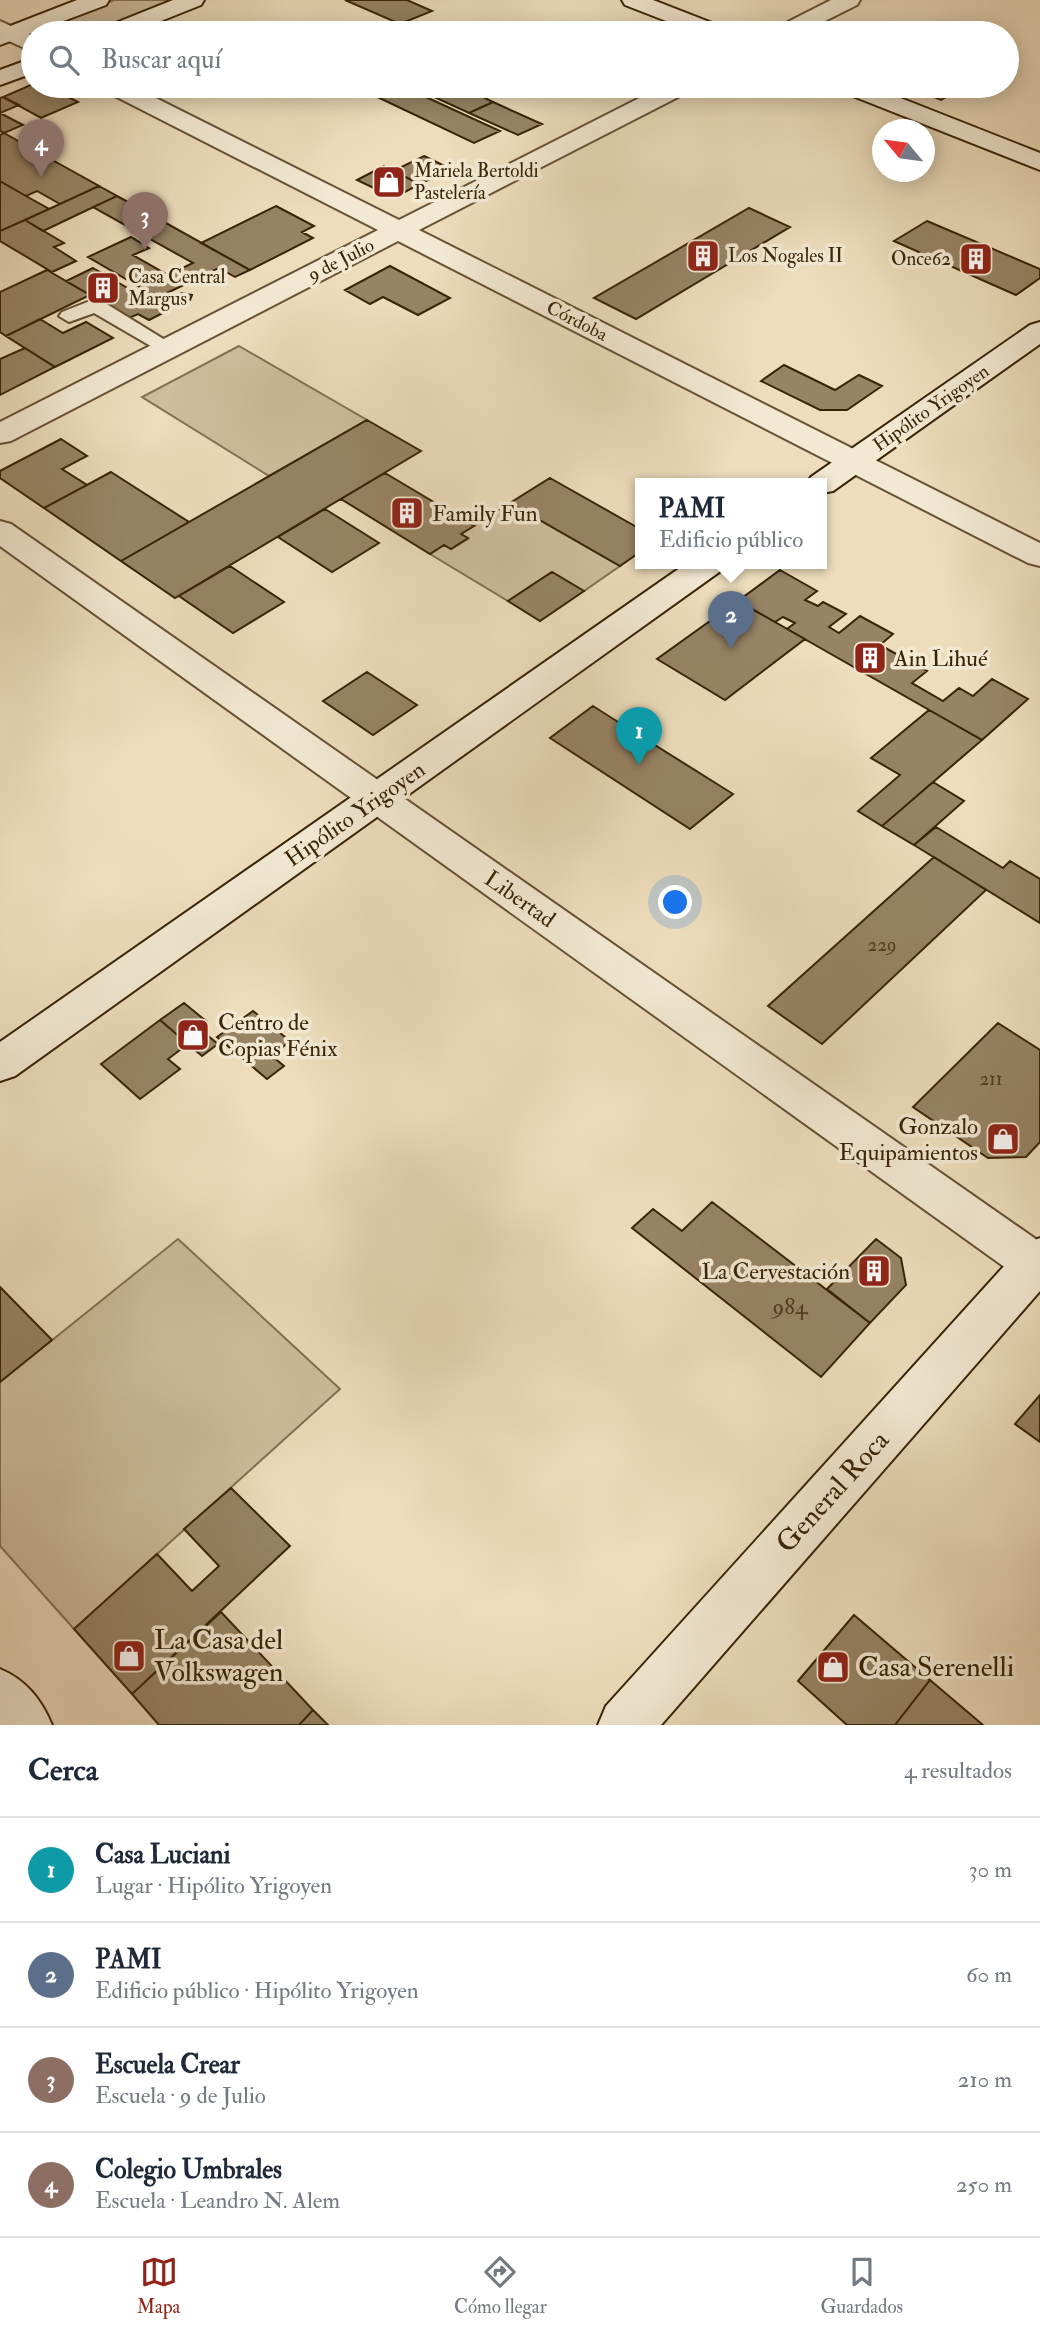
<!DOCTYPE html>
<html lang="es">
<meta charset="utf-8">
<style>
body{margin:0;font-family:"IM FELL Double Pica",serif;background:#f6f6f7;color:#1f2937}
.compass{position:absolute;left:872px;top:119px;width:63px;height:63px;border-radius:50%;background:#fff;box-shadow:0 4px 18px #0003;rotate:299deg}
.you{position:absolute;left:676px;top:903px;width:24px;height:24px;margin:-18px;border:5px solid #fff;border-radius:50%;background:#1a73e8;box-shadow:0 0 0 10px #1a73e833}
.badge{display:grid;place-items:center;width:46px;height:46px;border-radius:50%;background:#8f2418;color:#fff;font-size:23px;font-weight:700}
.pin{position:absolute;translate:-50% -58px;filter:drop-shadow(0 2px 4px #0008)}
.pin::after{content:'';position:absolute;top:37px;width:24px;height:21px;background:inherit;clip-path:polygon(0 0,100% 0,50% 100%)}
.popup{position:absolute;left:635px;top:478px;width:192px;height:91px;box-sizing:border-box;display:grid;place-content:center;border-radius:0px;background:#fff;filter:drop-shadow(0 2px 5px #0005);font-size:23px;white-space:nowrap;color:#747a83}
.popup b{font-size:26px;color:#1f2937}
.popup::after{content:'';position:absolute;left:50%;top:100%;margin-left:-14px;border:14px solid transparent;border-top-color:#fff}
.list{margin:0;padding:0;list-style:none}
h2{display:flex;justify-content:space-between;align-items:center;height:91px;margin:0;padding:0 28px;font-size:30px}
h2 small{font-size:23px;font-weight:400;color:#747a83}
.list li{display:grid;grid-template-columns:46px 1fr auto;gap:21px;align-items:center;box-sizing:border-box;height:105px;padding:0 28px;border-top:2px solid #e0e1e3}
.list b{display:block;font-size:26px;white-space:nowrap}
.list p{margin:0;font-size:23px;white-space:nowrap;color:#747a83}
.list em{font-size:23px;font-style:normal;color:#747a83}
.icon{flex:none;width:38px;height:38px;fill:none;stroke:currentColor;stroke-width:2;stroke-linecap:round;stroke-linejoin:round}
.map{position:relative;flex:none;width:1040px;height:1725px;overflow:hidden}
.search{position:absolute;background:#fff;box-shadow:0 4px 18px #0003;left:21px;right:21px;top:21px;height:77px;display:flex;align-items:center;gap:18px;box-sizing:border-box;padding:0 24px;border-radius:38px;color:#747a83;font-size:26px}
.sheet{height:511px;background:#fff}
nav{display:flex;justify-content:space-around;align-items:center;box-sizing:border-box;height:98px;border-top:2px solid #e0e1e3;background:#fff;font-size:19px;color:#747a83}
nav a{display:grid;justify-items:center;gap:4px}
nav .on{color:#8f2418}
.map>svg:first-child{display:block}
</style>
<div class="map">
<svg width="1040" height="1725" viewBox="0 0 1040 1725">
<rect width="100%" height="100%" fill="#edddbc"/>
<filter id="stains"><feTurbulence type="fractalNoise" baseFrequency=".00286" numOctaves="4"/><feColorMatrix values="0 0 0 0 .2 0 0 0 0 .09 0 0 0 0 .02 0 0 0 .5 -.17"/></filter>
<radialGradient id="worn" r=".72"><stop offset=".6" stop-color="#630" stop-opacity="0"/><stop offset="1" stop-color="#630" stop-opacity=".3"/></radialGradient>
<path fill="#cebe9d" stroke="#847152" stroke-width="2" d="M114,0H174L91,33H49L50,26L57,22Z
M239,346L367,420L269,476L142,397Z
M510,503L620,566L584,591L552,572L508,601L430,554L444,545L451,549L468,539L461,534Z
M178,1239L340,1389L74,1629L0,1546V1382Z"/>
<path fill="#978465" stroke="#392407" stroke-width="2" d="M345,0H407L432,11L400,24Z
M33,84L47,86L78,102L41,118L3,97Z
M222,86L206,93L193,87L182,92L171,87Z
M390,86H402L500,131L474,143L371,94Z
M425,86H448L459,91L465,88L493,102L469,113L417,89Z
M908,86H966L941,100Z
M3,97L19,105L0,113L23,125L4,133L0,131V98Z
M493,102L535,121L542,124L518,135L469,113Z
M4,133L65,167L99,186L60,204L37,191L26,196L0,181V135Z
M424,156L451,169L420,184L393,171Z
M384,166L393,171L420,184L403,193H384L357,180Z
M0,181L26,196L49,209L0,231Z
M99,186L117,196L43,231L25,220Z
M117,196L157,218L250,270L235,277L219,268L167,293L173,297L182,293L192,295L190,300L174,307L88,257L131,237L149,248L133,255L168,275L193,263L93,207Z
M276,206L314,226L302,232L313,238L250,270L201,243Z
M749,208L790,227L636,319L594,298Z
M25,220L64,243L54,247L76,261L52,272L0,241V231Z
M927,221L1040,269V278L1016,295L894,241Z
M390,266L450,298L418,315L383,297L370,304L345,290Z
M93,268L167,311L149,320L138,314L129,318L66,281Z
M47,270L90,295L6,336L0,332V292Z
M40,319L63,333L86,322L113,338L55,367L6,336Z
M25,348L55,367L0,395V359Z
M784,365L835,390L859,375L882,386L847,410H820L761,381Z
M367,420L421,451L175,598L121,561Z
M61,439L87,456L62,469L87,485L44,508L0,478V471Z
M111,472L189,522L121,561L44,508Z
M385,473L474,526L461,534L468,538L451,549L444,545L430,554L341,499Z
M550,478L640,529V552L620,566L510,503Z
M325,509L379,543L332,572L278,537Z
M230,566L284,602L233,633L179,596Z
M780,570L817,591L805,600L818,606L823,602L846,614L829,627L839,633L860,616L893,634L880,645L927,671L912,683L943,701L959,688L973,696L992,679L1028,699L982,740L787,629L795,623L783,617L775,622L738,601Z
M552,572L584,591L540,621L508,601Z
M738,601L805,639L725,700L657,659Z
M367,672L417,705L373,735L323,701Z
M593,706L607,715L733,794L690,829L550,738Z
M929,710L982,740L882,826L858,811L900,775L871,758Z
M933,782L964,801L914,845L882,826Z
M936,827L1003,868L1010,861L1040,879V923L914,845Z
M934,857L986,890L822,1044L768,1006Z
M184,1003L206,1021L197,1027L218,1044L202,1056L160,1020Z
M253,1011L290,1041L272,1056L284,1066L267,1079L217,1037Z
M160,1020L188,1044L168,1059L180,1069L140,1099L101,1064Z
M998,1023L1040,1050V1142L1026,1157L988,1158L913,1107Z
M712,1202L870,1323L821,1377L632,1228L653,1209L682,1231Z
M876,1239L901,1258L906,1285L870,1323L827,1289Z
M0,1287L52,1340L0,1382Z
M1040,1395V1442L1015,1424Z
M231,1488L290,1546L132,1694L74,1629L157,1554L192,1591L219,1566L184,1529Z
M221,1612L313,1710L299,1725H159L132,1694Z
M854,1615L930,1680L895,1725H847L798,1681Z
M930,1680L983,1725H895Z
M313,1710L328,1725H299Z"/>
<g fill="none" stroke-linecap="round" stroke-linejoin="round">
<defs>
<path id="lane" d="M90,301L105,303L178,348L175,352H161L94,313L69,322L59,316L62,312Z"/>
<path id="street" d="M831,0H860L857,5L801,33H772L776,28Z
M0,21L33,36V52L0,37Z
M102,86H132L399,220L663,86H693L690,91L419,230L1040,543V566L1028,563L398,241L11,441L0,443V422L378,230L105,91Z
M0,521L11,524L1040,1242V1287L1024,1281L0,546Z"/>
<path id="secondary" d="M77,0H109L106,5L0,45V30Z
M173,0H204L201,5L131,33H99L103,28Z
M622,0H653L725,28L729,33H697L625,5Z
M33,58V73L0,85V70Z
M837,86H870L1040,153V170L840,91Z
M1040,322V344L833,491L822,493V483H807L811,477L1030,325Z
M687,563H726L722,570L15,1076L0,1081V1042Z
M1040,1238V1291L661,1725H598L606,1706L1024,1244Z
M0,1669C26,1680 41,1699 52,1725H0Z"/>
</defs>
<use href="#lane" stroke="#665234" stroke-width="4"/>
<use href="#street" stroke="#665234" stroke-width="4"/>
<use href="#secondary" stroke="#392407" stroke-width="4"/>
<use href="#lane" fill="#f3e9d3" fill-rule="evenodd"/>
<use href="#street" fill="#f3e9d3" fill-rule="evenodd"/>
<use href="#secondary" fill="#f3e9d3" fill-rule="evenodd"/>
</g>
<defs>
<symbol id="shop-square" viewBox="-11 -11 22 22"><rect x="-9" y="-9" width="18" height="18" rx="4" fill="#8f2418" stroke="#f3e9d3"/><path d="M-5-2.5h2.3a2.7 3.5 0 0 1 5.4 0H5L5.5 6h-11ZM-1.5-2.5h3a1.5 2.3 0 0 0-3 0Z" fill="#fff"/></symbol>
<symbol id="building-square" viewBox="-11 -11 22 22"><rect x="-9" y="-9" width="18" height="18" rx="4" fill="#8f2418" stroke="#f3e9d3"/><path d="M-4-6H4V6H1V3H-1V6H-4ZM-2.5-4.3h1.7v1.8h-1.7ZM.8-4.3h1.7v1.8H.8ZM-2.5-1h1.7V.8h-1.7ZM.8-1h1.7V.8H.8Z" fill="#fff"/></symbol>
</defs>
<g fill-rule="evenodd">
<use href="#shop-square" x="370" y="163" width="38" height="38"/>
<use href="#building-square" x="684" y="237" width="38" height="38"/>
<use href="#building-square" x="957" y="240" width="38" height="38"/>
<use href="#building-square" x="84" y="269" width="38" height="38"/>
<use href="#building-square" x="388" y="494" width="38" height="38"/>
<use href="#building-square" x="851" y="639" width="38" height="38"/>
<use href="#shop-square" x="174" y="1016" width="38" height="38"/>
<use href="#shop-square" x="984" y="1120" width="38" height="38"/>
<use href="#building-square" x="855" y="1252" width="38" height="38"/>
<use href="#shop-square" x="110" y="1637" width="38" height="38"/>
<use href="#shop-square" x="814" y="1648" width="38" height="38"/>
</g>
<g text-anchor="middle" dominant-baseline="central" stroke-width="7" stroke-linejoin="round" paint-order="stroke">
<g font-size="19" fill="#392407" stroke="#f3e9d3" text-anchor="start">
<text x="414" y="171">Mariela Bertoldi<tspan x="414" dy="22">Pastelería</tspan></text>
<text x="728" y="256">Los Nogales II</text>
<text x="951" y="259" text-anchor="end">Once62</text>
<text x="128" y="277">Casa Central<tspan x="128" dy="22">Margus</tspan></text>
</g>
<g font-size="19" fill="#392407" stroke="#f3e9d3">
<text transform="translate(341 260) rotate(-27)">9 de Julio</text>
<text transform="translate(577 321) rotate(27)">Córdoba</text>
<text transform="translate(931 408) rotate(-35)">Hipólito Yrigoyen</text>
</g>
<g font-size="19" fill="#503c1e">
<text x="882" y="945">229</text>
<text x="991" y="1079">211</text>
</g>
<g font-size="23" fill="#392407" stroke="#f3e9d3" text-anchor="start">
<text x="432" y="513">Family Fun</text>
<text x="894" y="658">Ain Lihué</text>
<text x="218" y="1022">Centro de<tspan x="218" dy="26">Copias Fénix</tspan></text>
<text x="978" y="1126" text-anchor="end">Gonzalo<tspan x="978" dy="26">Equipamientos</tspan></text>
<text x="850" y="1271" text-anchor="end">La Cervestación</text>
</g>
<g font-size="23" fill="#392407" stroke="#f3e9d3">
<text transform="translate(355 814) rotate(-35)">Hipólito Yrigoyen</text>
<text transform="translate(520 899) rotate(35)">Libertad</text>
</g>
<g font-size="23" fill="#503c1e">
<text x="790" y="1306">984</text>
</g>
<g font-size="28" fill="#392407" stroke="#f3e9d3">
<text transform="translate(833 1492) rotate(-48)">General Roca</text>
</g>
<g font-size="28" fill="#392407" stroke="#f3e9d3" text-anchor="start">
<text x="154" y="1640">La Casa del<tspan x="154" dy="32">Volkswagen</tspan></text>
<text x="858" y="1667">Casa Serenelli</text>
</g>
</g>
<rect width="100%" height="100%" filter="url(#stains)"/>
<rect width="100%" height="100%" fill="url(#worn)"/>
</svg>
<svg class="compass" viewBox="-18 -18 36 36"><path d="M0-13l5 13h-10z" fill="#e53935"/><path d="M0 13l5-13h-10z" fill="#747a83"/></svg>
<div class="you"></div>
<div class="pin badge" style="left:639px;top:765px;background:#0f9aa8">1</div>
<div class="pin badge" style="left:731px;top:649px;background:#5c6f8a">2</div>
<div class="popup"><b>PAMI</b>Edificio público</div>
<div class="pin badge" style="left:145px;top:250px;background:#8d6e63">3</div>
<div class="pin badge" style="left:41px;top:177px;background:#8d6e63">4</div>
<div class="search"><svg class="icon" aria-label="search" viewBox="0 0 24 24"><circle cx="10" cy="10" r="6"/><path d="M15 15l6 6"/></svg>Buscar aquí</div>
</div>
<section class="sheet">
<h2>Cerca<small>4 resultados</small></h2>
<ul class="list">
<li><span class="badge" style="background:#0f9aa8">1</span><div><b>Casa Luciani</b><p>Lugar · Hipólito Yrigoyen</p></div><em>30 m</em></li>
<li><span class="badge" style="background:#5c6f8a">2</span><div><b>PAMI</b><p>Edificio público · Hipólito Yrigoyen</p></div><em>60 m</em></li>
<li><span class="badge" style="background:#8d6e63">3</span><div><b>Escuela Crear</b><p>Escuela · 9 de Julio</p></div><em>210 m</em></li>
<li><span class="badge" style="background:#8d6e63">4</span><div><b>Colegio Umbrales</b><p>Escuela · Leandro N. Alem</p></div><em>250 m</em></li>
</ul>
</section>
<nav>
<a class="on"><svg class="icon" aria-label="map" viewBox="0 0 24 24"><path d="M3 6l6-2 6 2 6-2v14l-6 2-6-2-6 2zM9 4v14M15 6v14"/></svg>Mapa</a>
<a><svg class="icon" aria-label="directions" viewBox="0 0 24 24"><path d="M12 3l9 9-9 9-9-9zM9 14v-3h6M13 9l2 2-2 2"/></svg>Cómo llegar</a>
<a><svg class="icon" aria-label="saved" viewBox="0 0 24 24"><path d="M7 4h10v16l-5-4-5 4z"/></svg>Guardados</a>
</nav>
